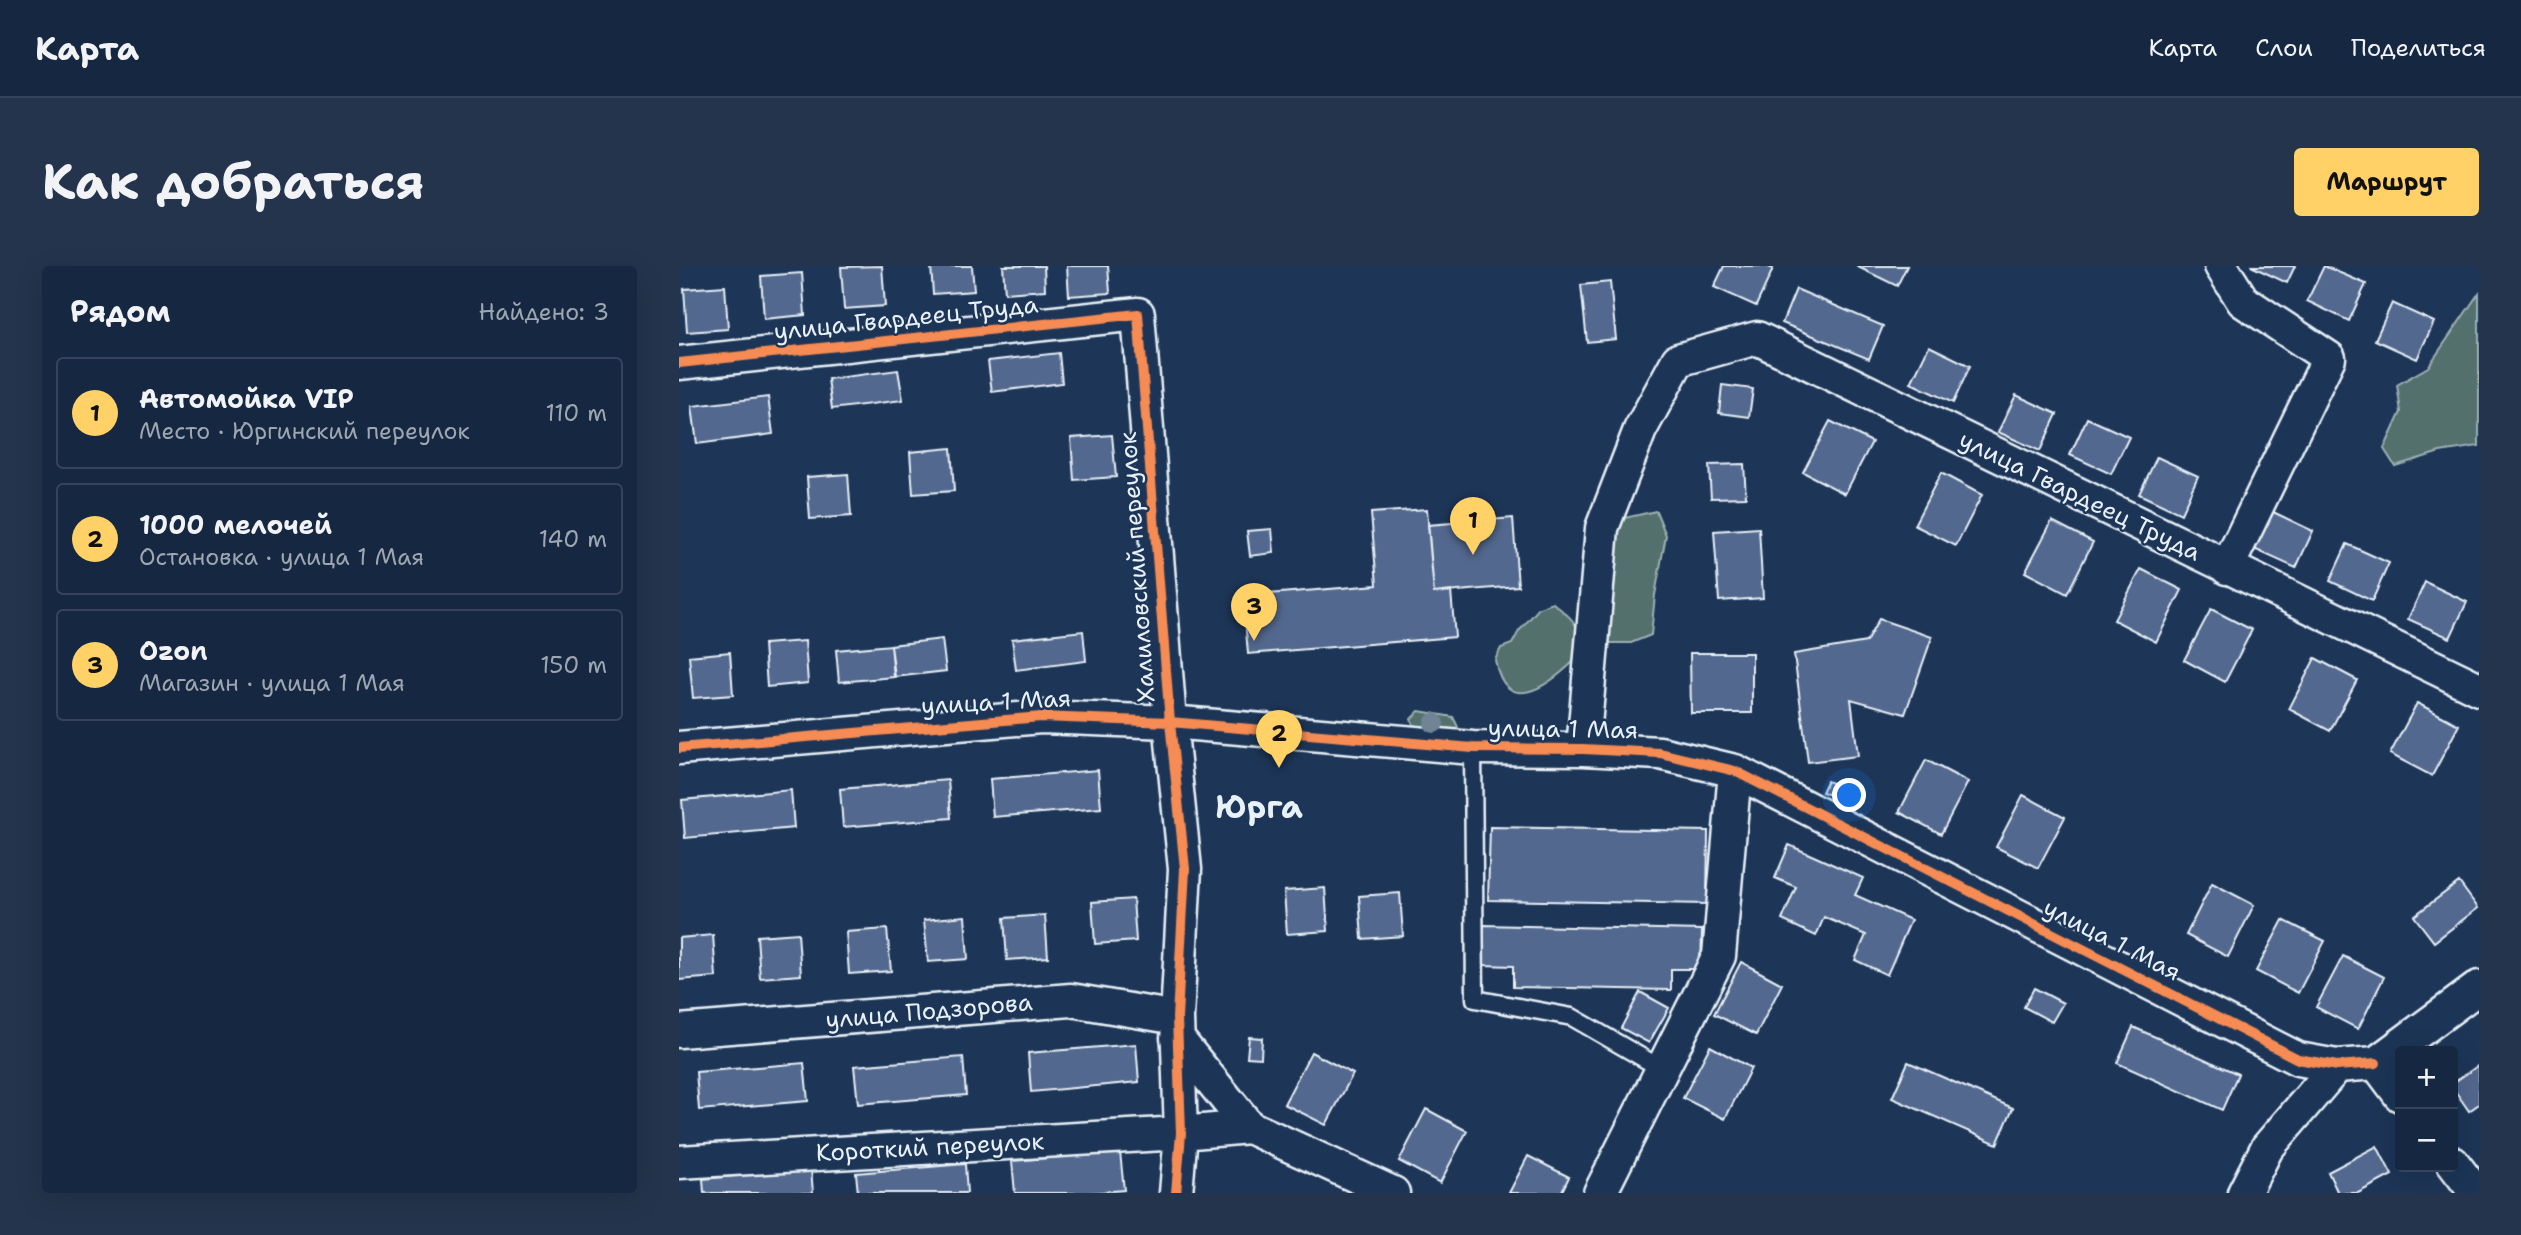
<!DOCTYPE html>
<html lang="ru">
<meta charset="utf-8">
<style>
body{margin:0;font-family:"Shantell Sans",sans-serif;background:#23344c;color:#f1f3f6}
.controls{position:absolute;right:21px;bottom:21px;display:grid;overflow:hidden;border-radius:7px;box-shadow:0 7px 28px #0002}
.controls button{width:63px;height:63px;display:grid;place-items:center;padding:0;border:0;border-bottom:2px solid #35445a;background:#162841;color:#f1f3f6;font:35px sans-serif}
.you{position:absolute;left:1171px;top:530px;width:24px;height:24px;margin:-18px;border:5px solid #fff;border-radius:50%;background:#1a73e8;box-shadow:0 0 0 10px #1a73e833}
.badge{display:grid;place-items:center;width:46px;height:46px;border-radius:50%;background:#ffd166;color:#111;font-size:23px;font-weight:700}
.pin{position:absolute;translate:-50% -58px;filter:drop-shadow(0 2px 4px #0008)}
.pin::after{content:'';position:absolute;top:37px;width:24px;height:21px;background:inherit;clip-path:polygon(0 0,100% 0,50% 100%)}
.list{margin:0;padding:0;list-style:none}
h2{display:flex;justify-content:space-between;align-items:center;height:91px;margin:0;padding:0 28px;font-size:30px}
h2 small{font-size:23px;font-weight:400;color:#9ea6b1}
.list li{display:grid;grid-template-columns:46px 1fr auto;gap:21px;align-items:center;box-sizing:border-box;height:112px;margin:0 14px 14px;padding:0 14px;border:2px solid #35445a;border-radius:7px}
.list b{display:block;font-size:26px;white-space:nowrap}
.list p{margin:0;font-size:23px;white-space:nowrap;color:#9ea6b1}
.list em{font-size:23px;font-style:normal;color:#9ea6b1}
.map{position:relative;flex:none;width:1800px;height:927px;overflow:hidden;border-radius:7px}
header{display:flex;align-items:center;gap:42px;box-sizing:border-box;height:98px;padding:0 35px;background:#162841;border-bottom:2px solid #35445a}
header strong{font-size:33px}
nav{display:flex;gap:38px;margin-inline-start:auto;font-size:24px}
.intro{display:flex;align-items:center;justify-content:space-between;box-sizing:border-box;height:168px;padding:0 42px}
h1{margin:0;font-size:49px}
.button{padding:18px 32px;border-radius:7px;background:#ffd166;color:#111;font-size:24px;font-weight:700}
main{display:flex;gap:42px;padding:0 42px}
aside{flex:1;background:#162841;border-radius:7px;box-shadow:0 7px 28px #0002}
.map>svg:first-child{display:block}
</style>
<header>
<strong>Карта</strong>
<nav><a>Карта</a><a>Слои</a><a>Поделиться</a></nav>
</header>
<div class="intro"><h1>Как добраться</h1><a class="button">Маршрут</a></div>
<main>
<aside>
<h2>Рядом<small>Найдено: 3</small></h2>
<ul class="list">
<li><span class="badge">1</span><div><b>Автомойка VIP</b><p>Место · Юргинский переулок</p></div><em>110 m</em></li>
<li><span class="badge">2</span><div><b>1000 мелочей</b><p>Остановка · улица 1 Мая</p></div><em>140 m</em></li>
<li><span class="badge">3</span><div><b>Ozon</b><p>Магазин · улица 1 Мая</p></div><em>150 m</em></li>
</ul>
</aside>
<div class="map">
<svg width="1800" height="927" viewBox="0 0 1800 927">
<rect width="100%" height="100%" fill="#1d3557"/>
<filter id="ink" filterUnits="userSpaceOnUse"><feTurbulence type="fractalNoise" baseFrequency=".0143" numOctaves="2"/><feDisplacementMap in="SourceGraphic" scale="14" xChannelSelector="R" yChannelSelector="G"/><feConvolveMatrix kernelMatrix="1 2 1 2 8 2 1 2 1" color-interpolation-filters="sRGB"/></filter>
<g filter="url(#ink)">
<path fill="#526f6d" stroke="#9db0b2" stroke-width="2" d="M1800,27V180L1761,186L1716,200L1705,183L1722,146L1718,119L1749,101Z
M977,245L987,269L976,329L972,369L952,377H927L926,324L941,253Z
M874,337C902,360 902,360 895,395C869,420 827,451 816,394L822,382L833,378L840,365L860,342Z
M740,445L774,451L779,461L771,469L737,464L732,453Z"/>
<path fill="#52678e" stroke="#e8f1f8" stroke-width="2" d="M203,0L206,40L165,43L162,1Z
M252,0H293L295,25L254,28Z
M324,0H365L366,24L326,27Z
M388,0H429L431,27L390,30Z
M1045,0H1088L1094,3L1077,40L1035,21Z
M1177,0H1228L1218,20Z
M1572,0H1616L1608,17Z
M1645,0L1687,18L1670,55L1628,35Z
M123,7L126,49L85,53L82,10Z
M931,16L937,73L908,76L902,19Z
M46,20L49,63L8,66L5,23Z
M1117,23L1204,60L1190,93L1103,57Z
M1713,37L1755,56L1738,93L1696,74Z
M1250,80L1291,100L1274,137L1232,117Z
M380,87L383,117L313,126L309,95Z
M219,104L224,134L153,143L149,113Z
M1043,119L1074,123L1070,151L1040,147Z
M1337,129L1378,148L1361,185L1319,166Z
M89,131L94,168L18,178L13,140Z
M1408,152L1450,171L1432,208L1391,189Z
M1151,155L1193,176L1166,228L1124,206Z
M433,169L437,211L395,214L392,172Z
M272,182L275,225L234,228L231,186Z
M1478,191L1519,210L1502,248L1460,228Z
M1065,198L1067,231L1032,232L1030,199Z
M1262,207L1303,229L1277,280L1235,259Z
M169,208L172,250L131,253L128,211Z
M748,243L755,327L772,325L776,371L569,388L564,330L698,319L692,247Z
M1592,245L1634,265L1617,302L1575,283Z
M834,252L839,320L755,327L749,259Z
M1373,255L1414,276L1388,328L1346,306Z
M1080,262L1084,332L1040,335L1035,265Z
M593,263L595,287L571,290L568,265Z
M1668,278L1710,297L1693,335L1651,315Z
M1462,303L1503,324L1477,376L1435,354Z
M1746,316L1788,336L1771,372L1729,353Z
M1532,343L1573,364L1546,416L1505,394Z
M1200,353L1253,371L1226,448L1172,433L1179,490L1129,496L1115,388L1187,376Z
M404,365L407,395L337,404L333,373Z
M263,373L267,405L216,411L212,379Z
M126,375L129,417L88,421L85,378Z
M212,379L215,411L160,416L157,384Z
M51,386L54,429L14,432L10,390Z
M1011,387H1073V447H1012Z
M1636,392L1678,414L1651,465L1610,443Z
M1738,437L1780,459L1753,510L1711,488Z
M1247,494L1289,516L1262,568L1220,546Z
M419,504L422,542L314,551L311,513Z
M269,514L272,552L164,561L161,523Z
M1148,515L1169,524L1165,534L1143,526Z
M112,524L115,562L6,572L3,534Z
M1344,529L1386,551L1359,602L1317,581Z
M811,561L1029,565L1028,638L809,634Z
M1110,579L1184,612L1176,629L1232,654L1208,709L1176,694L1187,669L1145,651L1137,670L1103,654L1117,621L1096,612Z
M1780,616L1799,642L1755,676L1735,650Z
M1533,617L1575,639L1549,691L1507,669Z
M646,622L649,665L608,668L605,625Z
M721,627L724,670L683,673L680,630Z
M454,633L457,675L416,678L413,636Z
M366,649L369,691L328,694L325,652Z
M286,650L289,693L249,696L245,654Z
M1604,654L1646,675L1619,727L1577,705Z
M805,659L1023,664L1022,703H992V724L834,721V700L804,699Z
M208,663L212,705L170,708L167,666Z
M119,667L122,709L81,712L78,670Z
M34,669L37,711L0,714V672Z
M1664,690L1705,711L1679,763L1637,741Z
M1062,696L1103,718L1077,769L1035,748Z
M1355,722L1384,737L1373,756L1345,741Z
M961,726L990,742L970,777L942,762Z
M1454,761L1559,808L1543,844L1438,797Z
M570,771L583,772L582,792L568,791Z
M457,778L460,816L352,826L349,787Z
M1031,780L1072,802L1046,853L1004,832Z
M632,786L674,808L647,859L605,838Z
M284,791L287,829L179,838L175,800Z
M1229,796L1334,842L1318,878L1213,832Z
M125,797L129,835L20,844L17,806Z
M1800,799V838L1790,845L1774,822V817Z
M747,843L788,865L761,917L720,895Z
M1698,880L1713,909L1679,927H1659L1649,906Z
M441,886L445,924L410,927H336L333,895Z
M849,890L890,911L882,927H830Z
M286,898L288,927H179L177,907Z
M132,903L134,927H25L24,913Z"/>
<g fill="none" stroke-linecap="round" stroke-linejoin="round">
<defs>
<path id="service" d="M794,482L796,733L893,751L983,803"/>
<path id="minor" d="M1542,0L1564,35L1650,92L1548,302
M0,97L459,48L491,456L506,603L498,752L502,867L497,927
M0,482L362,451L491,456L794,482L904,483L981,487L1056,505L1619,793L1658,800L1697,797
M904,483L923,262L961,164L999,94L1078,72L1800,423
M0,765L392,734L498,752
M498,772L570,861L714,927
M1697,797L1800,721
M1697,797L1721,829
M0,896L502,867L570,861
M1774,897L1797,927
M921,927L1040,690L1056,505
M1565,927L1588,882L1658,800"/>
</defs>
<use href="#service" stroke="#e8f1f8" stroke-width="21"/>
<use href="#minor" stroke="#e8f1f8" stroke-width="37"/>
<use href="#service" stroke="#1d3557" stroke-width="16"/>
<use href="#minor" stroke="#1d3557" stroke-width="32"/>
<defs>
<path id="cycleway" d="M0,97L459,48L491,456L506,603L498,752L502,867L497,927
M0,482L362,451L491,456L794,482L904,483L981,487L1056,505L1619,793L1658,800L1697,797"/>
</defs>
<use href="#cycleway" stroke="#1d3557" stroke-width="15"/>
<use href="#cycleway" stroke="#f68b52" stroke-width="10"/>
</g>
<circle fill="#708495" cx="755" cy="457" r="10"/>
</g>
<g text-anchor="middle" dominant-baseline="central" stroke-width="5" stroke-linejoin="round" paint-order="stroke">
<g font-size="24" fill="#e8f1f8" stroke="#1d3557">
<text transform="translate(227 52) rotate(-6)">улица Гвардеец Труда</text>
<text transform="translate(1401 230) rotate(26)">улица Гвардеец Труда</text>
<text transform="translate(458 301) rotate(-94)">Халиловский переулок</text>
<text transform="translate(317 436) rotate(-3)">улица 1 Мая</text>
<text transform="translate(884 463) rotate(1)">улица 1 Мая</text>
<text transform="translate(1433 674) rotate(27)">улица 1 Мая</text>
<text transform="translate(250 745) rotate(-5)">улица Подзорова</text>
<text transform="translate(251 881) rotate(-3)">Короткий переулок</text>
</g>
<g font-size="32" font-weight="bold" fill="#e8f1f8" stroke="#1d3557">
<text x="580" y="540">Юрга</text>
</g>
</g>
</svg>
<div class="controls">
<button>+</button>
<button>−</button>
</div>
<div class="you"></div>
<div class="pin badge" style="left:794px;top:289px">1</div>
<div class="pin badge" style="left:600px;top:502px">2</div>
<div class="pin badge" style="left:575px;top:375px">3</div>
</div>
</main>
